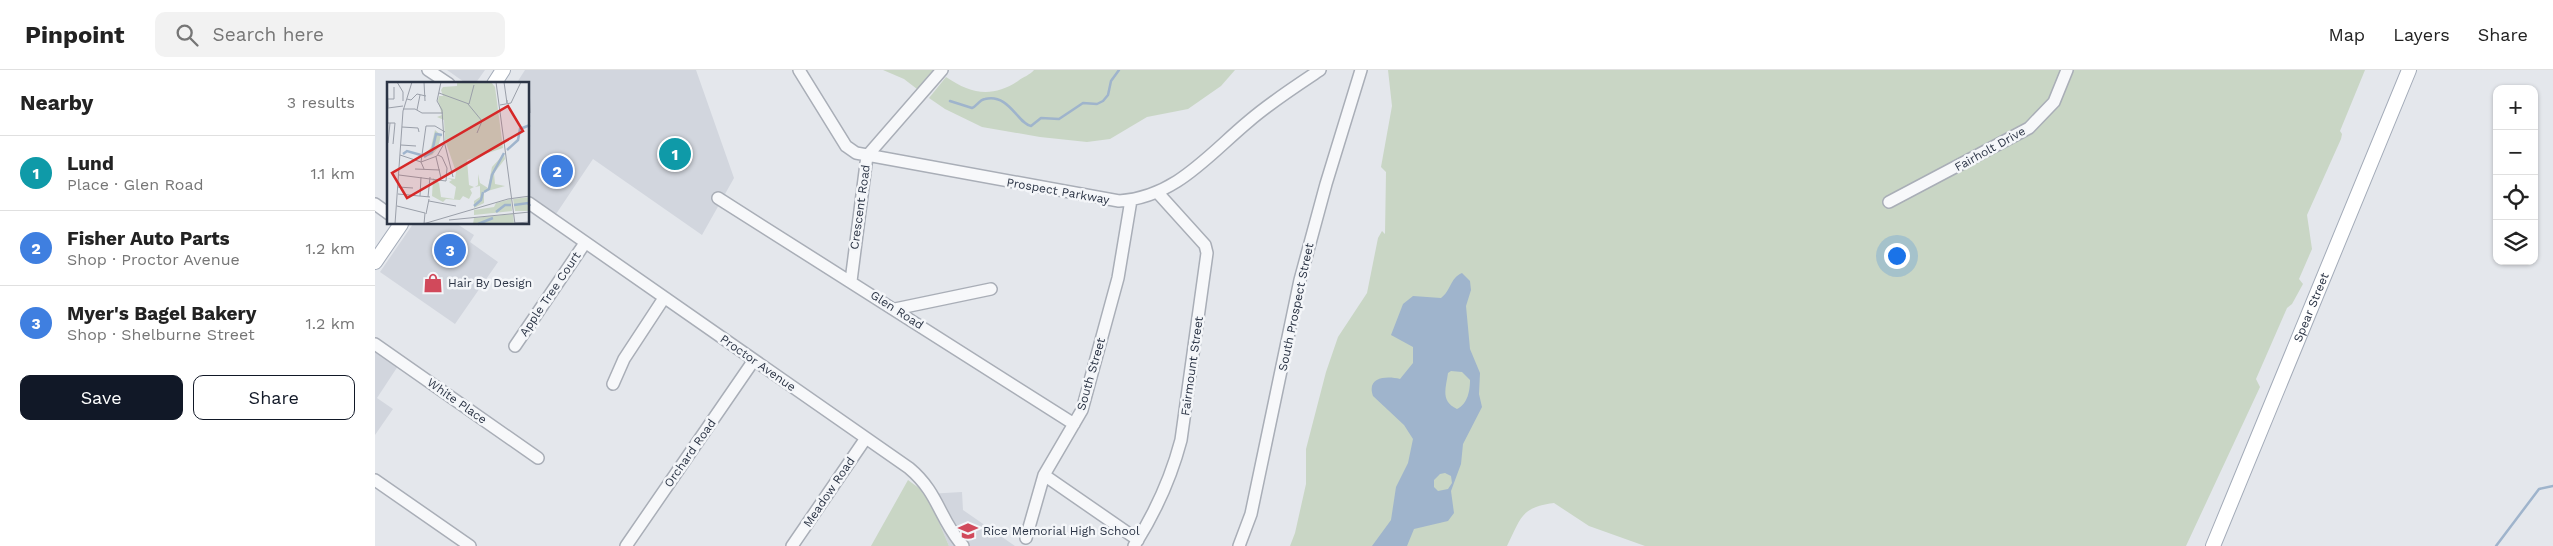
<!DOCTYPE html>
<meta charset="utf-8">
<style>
body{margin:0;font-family:"Work Sans",sans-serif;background:#f2f2f2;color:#222}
.controls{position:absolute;right:15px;top:15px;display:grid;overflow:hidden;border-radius:10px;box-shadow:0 1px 4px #0004}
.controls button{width:45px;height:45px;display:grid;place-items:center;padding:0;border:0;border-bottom:1px solid #e0e0e0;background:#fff;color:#222;font:25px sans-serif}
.you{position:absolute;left:1521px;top:185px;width:18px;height:18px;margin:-12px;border:4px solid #fff;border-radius:50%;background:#1a73e8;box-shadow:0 0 0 8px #1a73e833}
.badge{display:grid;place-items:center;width:32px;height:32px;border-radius:50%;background:#111827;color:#fff;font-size:16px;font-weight:700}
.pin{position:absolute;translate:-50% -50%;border:2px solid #fff;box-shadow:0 1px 5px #0006}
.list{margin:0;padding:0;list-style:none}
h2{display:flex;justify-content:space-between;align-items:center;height:65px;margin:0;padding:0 20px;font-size:21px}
h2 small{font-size:16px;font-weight:400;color:#767676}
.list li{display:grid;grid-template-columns:32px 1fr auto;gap:15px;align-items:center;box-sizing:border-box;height:75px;padding:0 20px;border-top:1px solid #e0e0e0}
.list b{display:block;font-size:19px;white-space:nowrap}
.list p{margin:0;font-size:16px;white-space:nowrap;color:#767676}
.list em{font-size:16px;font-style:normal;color:#767676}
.actions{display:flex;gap:10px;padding:15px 20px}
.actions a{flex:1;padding:11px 0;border:1px solid #111827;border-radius:10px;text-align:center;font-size:18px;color:#111827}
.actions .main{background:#111827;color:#fff}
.icon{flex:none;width:28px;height:28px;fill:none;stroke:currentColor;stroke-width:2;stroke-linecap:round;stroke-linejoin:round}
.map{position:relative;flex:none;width:2178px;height:476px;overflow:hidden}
header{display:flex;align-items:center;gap:30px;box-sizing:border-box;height:70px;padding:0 25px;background:#fff;border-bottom:1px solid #e0e0e0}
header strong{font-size:24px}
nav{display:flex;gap:28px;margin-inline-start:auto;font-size:18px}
.search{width:350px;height:45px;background:#f2f2f2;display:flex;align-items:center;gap:12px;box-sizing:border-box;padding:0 18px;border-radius:10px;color:#767676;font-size:19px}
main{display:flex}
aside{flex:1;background:#fff}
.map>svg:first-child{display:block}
</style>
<header>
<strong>Pinpoint</strong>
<div class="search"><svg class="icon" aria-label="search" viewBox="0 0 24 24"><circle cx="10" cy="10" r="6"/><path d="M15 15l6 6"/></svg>Search here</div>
<nav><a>Map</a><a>Layers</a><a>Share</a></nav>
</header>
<main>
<aside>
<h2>Nearby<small>3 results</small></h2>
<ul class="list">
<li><span class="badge" style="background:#0f9aa8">1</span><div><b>Lund</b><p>Place · Glen Road</p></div><em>1.1 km</em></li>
<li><span class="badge" style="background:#3f7fe0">2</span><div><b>Fisher Auto Parts</b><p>Shop · Proctor Avenue</p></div><em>1.2 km</em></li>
<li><span class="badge" style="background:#3f7fe0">3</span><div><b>Myer's Bagel Bakery</b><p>Shop · Shelburne Street</p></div><em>1.2 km</em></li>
</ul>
<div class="actions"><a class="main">Save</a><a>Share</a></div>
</aside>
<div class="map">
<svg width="2178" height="476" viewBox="0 0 2178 476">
<rect width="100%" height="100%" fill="#e4e7ec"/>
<path fill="#d2d6de" d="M72,0H110L100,14H92Z
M150,0H321L359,108L327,165L218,89L181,144L154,125V14H141Z
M38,154H82L99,165L95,172L123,192L80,254L5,202Z
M0,281L23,296L2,328L18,339L0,365Z
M587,422L588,440L640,476H574L552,424Z"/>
<path fill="#c9d6c5" d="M508,0H558L542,19L529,9Z
M659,0H860L846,16L813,39L772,47L735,69L712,72L665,67L607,57L570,39L554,28L571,7C596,24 617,28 643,11C648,7 655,5 659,0Z
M1013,0H1990L1965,61L1967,64L1966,69L1932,145L1937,179L1924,209L1928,214L1917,234L1912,238L1881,309L1885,317L1811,476H1270L1214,456L1179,433C1146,437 1146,448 1132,476H915L920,463L931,414V379L951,302L963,267L992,223L1003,168L1007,161L1010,164L1011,102L1006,97L1017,36Z
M533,410L552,424L574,476H496Z"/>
<path fill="#9fb4cc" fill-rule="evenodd" d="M1087,203L1095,211L1096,220L1091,236L1095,279L1105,303L1104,324L1107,337L1088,374L1086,394L1076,421L1079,443L1073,451L1039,459L1032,476H997L1016,450L1021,417L1033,393L1038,369L1029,355L998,326C991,306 1013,306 1025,309L1038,293V277L1016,265L1028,234L1038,226L1066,228C1076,221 1075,208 1087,203ZM1076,301L1087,302L1095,310C1095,320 1093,334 1082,339C1065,331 1071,318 1073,303ZM1070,403L1076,406L1077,413L1073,419L1063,421L1059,417V410L1065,404Z"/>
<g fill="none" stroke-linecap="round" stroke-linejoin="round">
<path stroke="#9fb4cc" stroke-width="2.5" d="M575,31L597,38C602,36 604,30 610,29C634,23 643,54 656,56L666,48L684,49L708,33L722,34L728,31L733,25L736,11L744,0
M2121,476L2164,419L2178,416"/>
<defs>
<path id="minor" d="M53,0L74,14
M424,0L471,76L481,83L744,131C801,127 833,85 874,51C896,32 921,16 945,0
M343,128L699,354
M1514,132L1654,58L1679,32L1692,0
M154,133L534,398C564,423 564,449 588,476
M0,134L14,144
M476,211L492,86L567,0
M520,239L616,219
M0,274L163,388
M140,276L210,173
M238,314L249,289L289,228
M669,405L763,470
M0,410L95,476
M651,468L669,405L707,340L743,208L756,130
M251,476L379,290
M417,476L491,368
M759,476C780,443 796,408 806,370L832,183L830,175L783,123
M864,476L876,444L925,210L951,114L986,0"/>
<g id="major">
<path d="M119,14L128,0"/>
<path d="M0,192L26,154"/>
<path id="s1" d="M1838,476L2034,0"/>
</g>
</defs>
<use href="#minor" stroke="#a9aeb7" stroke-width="14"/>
<use href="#major" stroke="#a3abb8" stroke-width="16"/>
<use href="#minor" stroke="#f7f8fa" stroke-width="11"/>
<use href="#major" stroke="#fff" stroke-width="14"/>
</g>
<defs>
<symbol id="shop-bare" viewBox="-9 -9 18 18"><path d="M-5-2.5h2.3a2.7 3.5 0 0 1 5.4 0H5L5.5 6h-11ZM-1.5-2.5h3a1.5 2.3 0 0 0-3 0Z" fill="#d1495b" stroke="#f4f6f9" stroke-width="2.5" paint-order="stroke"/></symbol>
<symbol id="school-bare" viewBox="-9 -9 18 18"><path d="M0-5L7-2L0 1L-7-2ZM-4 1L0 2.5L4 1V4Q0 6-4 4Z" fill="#d1495b" stroke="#f4f6f9" stroke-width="2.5" paint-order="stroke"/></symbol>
</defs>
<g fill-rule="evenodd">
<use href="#shop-bare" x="44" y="199" width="28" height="28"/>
<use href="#school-bare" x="579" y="447" width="28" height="28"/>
</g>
<g text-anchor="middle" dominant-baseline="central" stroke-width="5" stroke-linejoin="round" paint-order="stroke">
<g font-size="12" fill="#2b3445" stroke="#f4f6f9">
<text transform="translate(1615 79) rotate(-29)">Fairholt Drive</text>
<text transform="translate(683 121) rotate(10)">Prospect Parkway</text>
<text transform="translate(485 137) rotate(-82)">Crescent Road</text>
<text transform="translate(175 224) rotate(-56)">Apple Tree Court</text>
<text transform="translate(921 237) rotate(-78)">South Prospect Street</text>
<text stroke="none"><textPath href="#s1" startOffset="258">Spear Street</textPath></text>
<text transform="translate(522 240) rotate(33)">Glen Road</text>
<text transform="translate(383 293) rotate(35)">Proctor Avenue</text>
<text transform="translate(817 296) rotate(-82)">Fairmount Street</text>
<text transform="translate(716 304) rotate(-74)">South Street</text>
<text transform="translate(82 331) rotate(35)">White Place</text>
<text transform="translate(315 383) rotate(-55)">Orchard Road</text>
<text transform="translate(454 422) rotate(-56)">Meadow Road</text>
</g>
<g font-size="12" fill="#2b3445" stroke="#f4f6f9" text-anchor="start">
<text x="73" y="213">Hair By Design</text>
<text x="608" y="461">Rice Memorial High School</text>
</g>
</g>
<g transform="translate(12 12)">
<rect width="142" height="142" fill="#e4e7ec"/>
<path d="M70,0H104L108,5L116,66L80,78L82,103L87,105L83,107L85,111L82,117L76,114L73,118L59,117L56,120L45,114L46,96L52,101L54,115L67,117L69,105L62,100L65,98L60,96L68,97L69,90L58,58L57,38L50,35L55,33L51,19L52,14H56L54,8L56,5L70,4ZM48,48L54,53L51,66L45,73L36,75L44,65ZM117,72L118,77L107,91L108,102L118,104L97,110V121L87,126V119L93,115V104L88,105L91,103V92L93,101L101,106L105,85ZM142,115V129H128L126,117ZM124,117L125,129L87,133V128L107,125L109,121ZM126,132L127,142H86L87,136Z" fill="#c9d6c5"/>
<path fill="none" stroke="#9fb4cc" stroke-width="2.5" d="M120,68L131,58L133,47L143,43M16,72L20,69L34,73M37,75L45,70L49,52L55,53M97,110L102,107L105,93L117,71M127,123L141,121L143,124M87,124L94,118L96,110M109,130L118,123H124M91,142L106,136"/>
<path fill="none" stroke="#9a9fa9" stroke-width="1" d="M0,0L1,25M10,0L16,10V19M37,0L38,19M54,0L50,19L55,28L57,59L66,95M109,0L128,142M117,0L120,21V18M142,0L143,31M52,11L82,22L87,3M1,17H7V5M20,17L24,18L30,12L39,14M81,22L95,39L90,51M113,23L124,21L134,0M1,26L16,24M16,27H28L35,31H56M30,28L33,13M0,41H8L6,62M15,45L31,46L32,50M1,61L3,41M14,63L29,64M13,73L34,80L50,74L58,60M49,75L54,96M28,87L53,88M37,87L34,80L39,44H48L58,50M12,93L59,99L60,86L55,75L51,73M11,105L26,106M11,112L43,115M33,114L34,95M41,115L43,95M42,119L69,124M10,124L38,131L37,142M39,132L42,117M62,138L143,130M128,141L143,140M8,142L16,29L25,0M36,142L121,117L143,114"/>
<path fill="#d62828" fill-opacity="0.15" stroke="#d62828" stroke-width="2.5" d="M121,24L136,49L20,116L5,91Z"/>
<rect width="142" height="142" fill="none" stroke="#2b3445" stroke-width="2.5"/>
</g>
</svg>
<div class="controls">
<button>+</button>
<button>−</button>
<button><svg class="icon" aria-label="locate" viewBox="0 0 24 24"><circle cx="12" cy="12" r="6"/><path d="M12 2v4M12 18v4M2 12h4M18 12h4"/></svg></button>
<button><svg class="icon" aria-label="layers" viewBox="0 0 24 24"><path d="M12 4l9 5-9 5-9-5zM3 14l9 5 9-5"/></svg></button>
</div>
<div class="you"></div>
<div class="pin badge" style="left:300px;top:84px;background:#0f9aa8">1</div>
<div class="pin badge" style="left:182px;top:101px;background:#3f7fe0">2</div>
<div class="pin badge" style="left:75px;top:180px;background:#3f7fe0">3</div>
</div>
</main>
